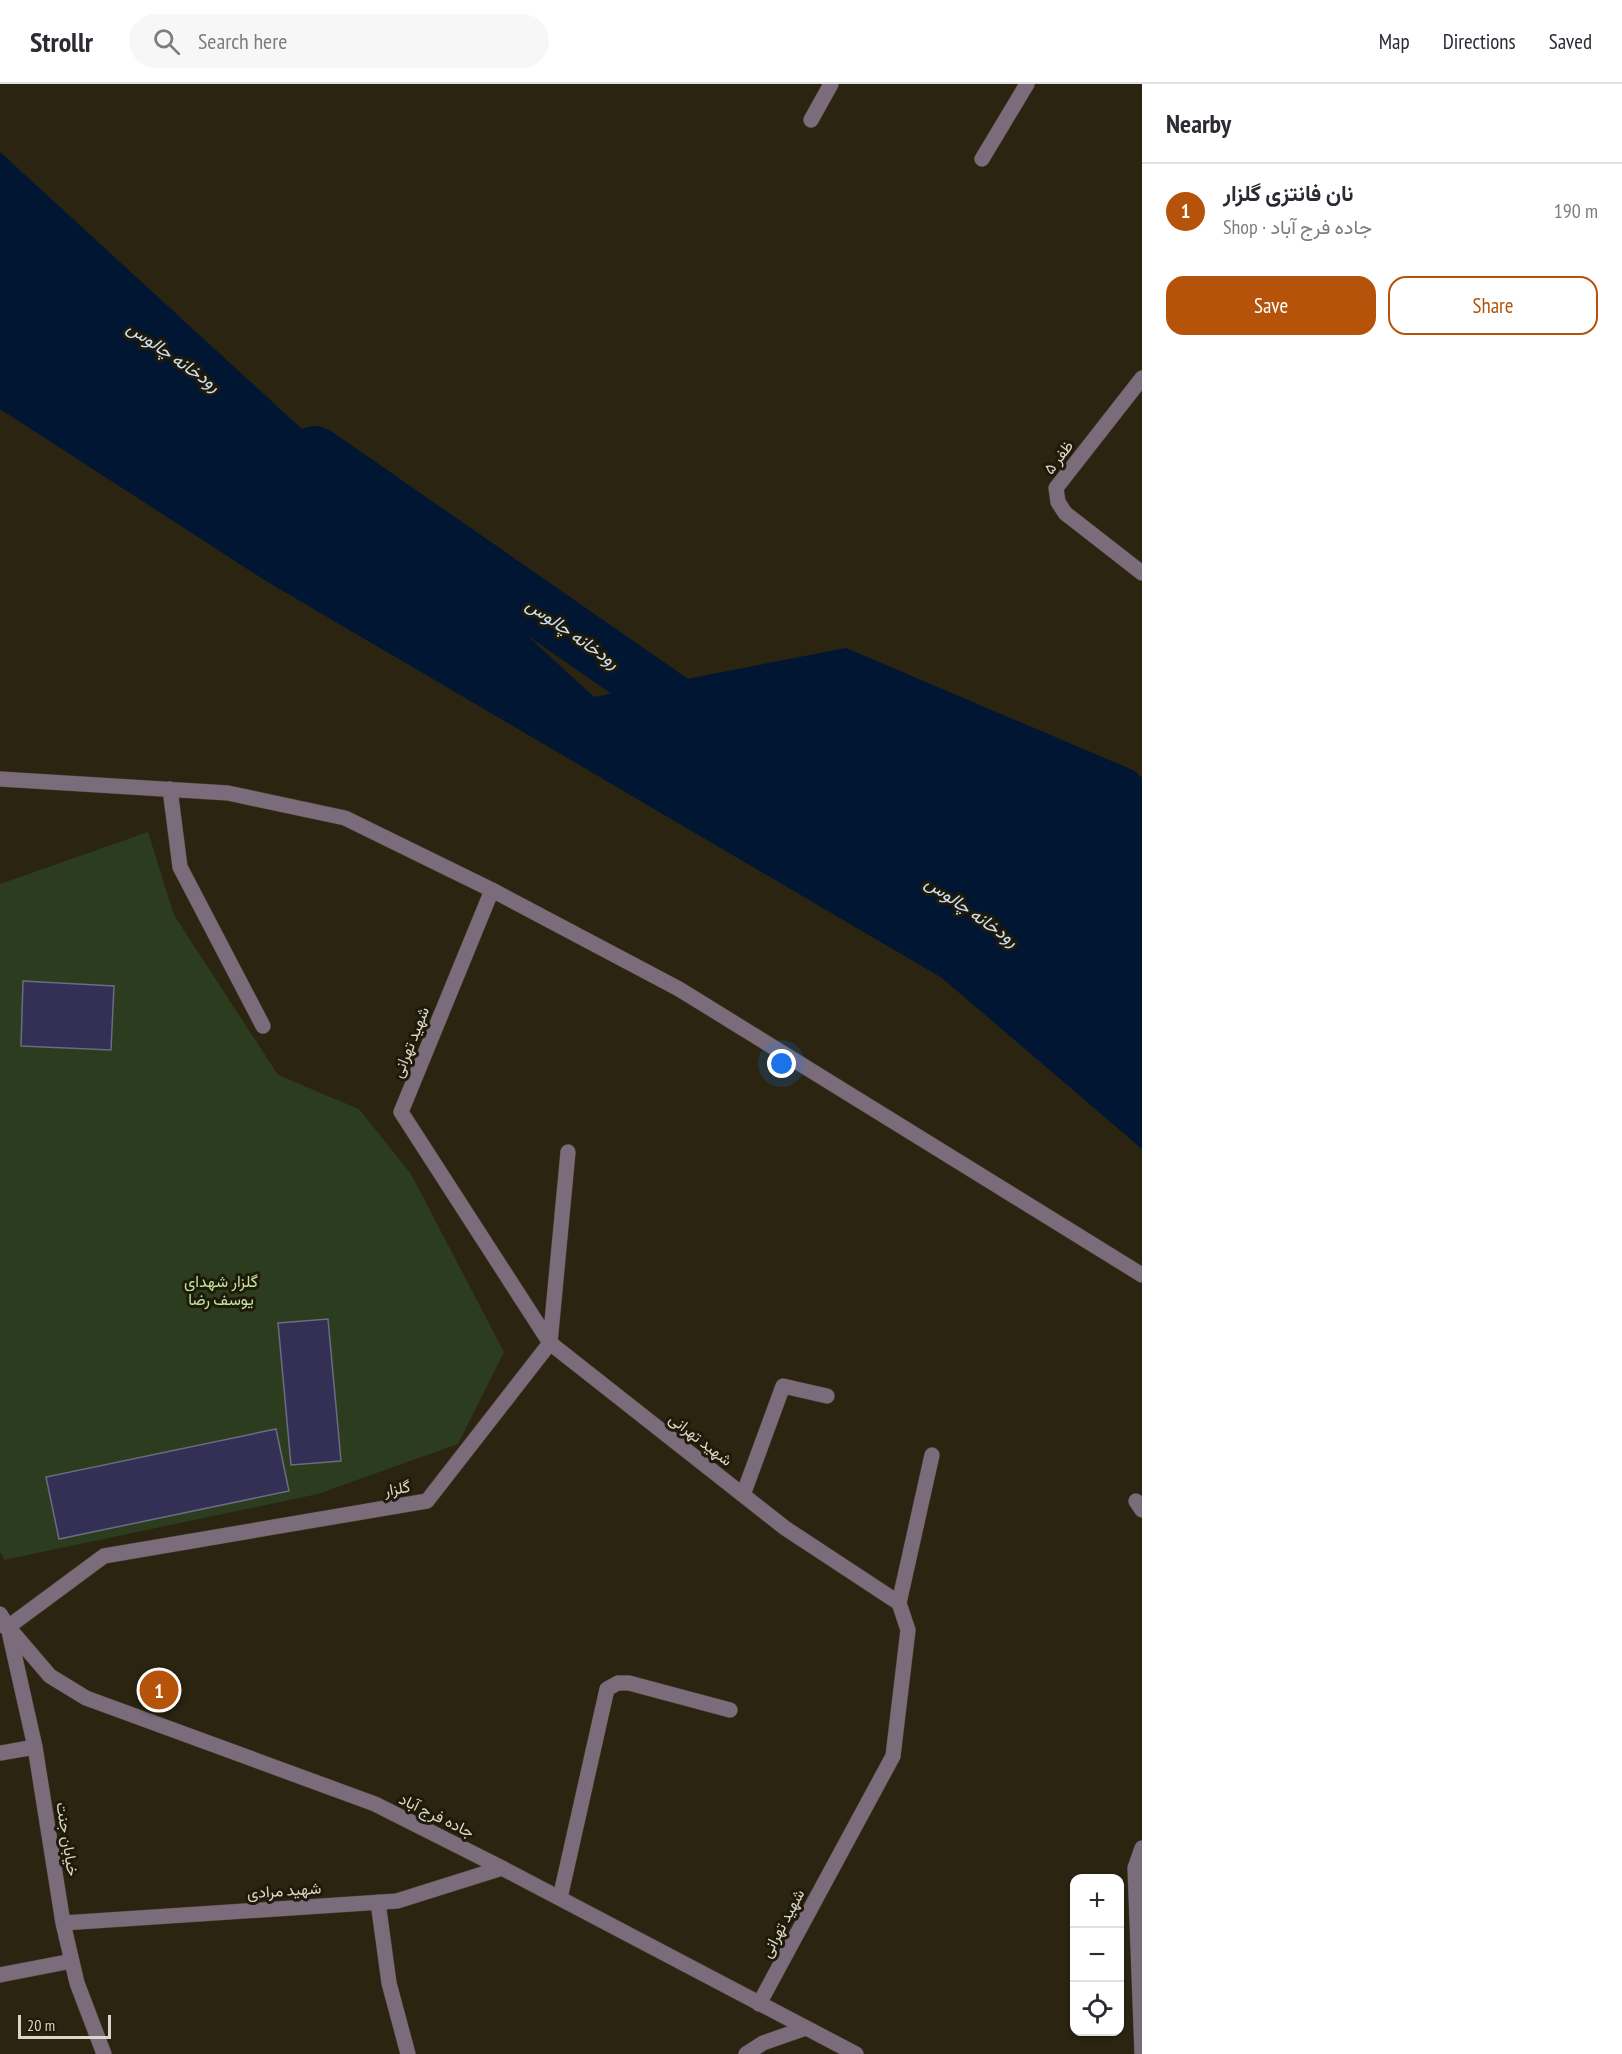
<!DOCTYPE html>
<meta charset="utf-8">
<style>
body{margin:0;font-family:"PT Sans Narrow",Vazirmatn,sans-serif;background:#f7f7f7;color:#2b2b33}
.controls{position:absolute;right:18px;bottom:18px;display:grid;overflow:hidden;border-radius:12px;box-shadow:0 2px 4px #0004}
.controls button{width:54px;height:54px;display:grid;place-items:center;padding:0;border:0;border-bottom:2px solid #e1e1e2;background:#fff;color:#2b2b33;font:30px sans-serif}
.scale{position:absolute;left:18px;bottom:15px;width:93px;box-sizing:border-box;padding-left:6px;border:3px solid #dad6cb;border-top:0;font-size:16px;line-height:21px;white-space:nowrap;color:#dad6cb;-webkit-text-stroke:4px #201a08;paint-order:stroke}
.you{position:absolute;left:782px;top:980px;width:21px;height:21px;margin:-15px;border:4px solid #fff;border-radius:50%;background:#1a73e8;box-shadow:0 0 0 9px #1a73e833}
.badge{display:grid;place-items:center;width:39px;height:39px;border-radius:50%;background:#b45309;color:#fff;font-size:20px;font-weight:700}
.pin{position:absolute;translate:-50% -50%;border:3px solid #fff;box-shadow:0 2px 6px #0006}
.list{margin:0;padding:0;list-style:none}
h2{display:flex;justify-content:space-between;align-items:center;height:78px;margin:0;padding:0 24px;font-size:26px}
h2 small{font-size:20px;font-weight:400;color:#7c7c81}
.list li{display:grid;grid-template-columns:39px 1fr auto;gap:18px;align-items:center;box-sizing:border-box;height:96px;padding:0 24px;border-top:2px solid #e1e1e2}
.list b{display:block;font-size:22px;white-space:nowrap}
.list p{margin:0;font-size:20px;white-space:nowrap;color:#7c7c81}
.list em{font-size:20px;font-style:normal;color:#7c7c81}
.actions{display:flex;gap:12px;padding:18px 24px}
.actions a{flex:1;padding:14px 0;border:2px solid #b45309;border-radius:18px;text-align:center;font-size:21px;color:#b45309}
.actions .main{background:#b45309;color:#fff}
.icon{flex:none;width:33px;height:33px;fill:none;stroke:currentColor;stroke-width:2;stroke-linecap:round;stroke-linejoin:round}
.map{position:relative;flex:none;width:1142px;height:1970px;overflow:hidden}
header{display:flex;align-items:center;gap:36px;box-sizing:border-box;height:84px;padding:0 30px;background:#fff;border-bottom:2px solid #e1e1e2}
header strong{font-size:28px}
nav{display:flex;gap:33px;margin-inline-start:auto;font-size:21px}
.search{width:420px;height:54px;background:#f7f7f7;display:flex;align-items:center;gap:15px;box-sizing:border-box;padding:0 21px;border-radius:33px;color:#7c7c81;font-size:22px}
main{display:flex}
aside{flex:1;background:#fff}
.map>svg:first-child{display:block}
</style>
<header>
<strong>Strollr</strong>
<div class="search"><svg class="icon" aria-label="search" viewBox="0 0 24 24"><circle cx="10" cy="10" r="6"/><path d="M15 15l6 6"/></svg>Search here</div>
<nav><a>Map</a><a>Directions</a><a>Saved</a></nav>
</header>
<main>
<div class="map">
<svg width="1142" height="1970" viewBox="0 0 1142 1970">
<rect width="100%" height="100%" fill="#2a2411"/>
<path fill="#2c3c1e" d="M148,748L174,831L278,991L359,1025L411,1090L504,1268L458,1360L318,1410L4,1476L0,1468V800Z"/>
<path fill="#001632" d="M0,68L594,613L846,564L1135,687L1142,694V1065L942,894L266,497L0,325Z"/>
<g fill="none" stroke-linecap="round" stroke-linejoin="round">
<path stroke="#001632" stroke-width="56" d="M315,370L711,645"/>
</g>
<path fill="#332f55" stroke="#6c6b80" stroke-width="1.5" d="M23,897L114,902L111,966L21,962Z
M328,1235L341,1377L291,1381L278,1239Z
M276,1345L289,1407L59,1455L46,1393Z"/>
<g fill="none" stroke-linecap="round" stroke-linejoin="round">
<defs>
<path id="minor" d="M811,36L831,0
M982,75L1027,0
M1142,294L1056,404L1058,418L1065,429L1142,489
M0,695L228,709L345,734L492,806L679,905L1142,1191
M170,705L180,783L263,942
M492,806L401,1028L550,1259L785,1444L899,1519L908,1546L893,1672L759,1920
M743,1411L783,1302L827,1312
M1136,1417L1142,1426
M899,1519L932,1371
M0,1530L8,1543L35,1663L63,1839L77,1899L104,1970
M0,1541L8,1543L50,1592L86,1614L375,1720L502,1784L856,1970
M8,1543L104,1472L427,1417L550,1259L568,1068
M0,1669L35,1663
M560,1814L607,1605L618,1599H629L730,1626
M378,1818L389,1899L408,1970
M63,1839L397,1817L502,1784
M0,1891L72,1877
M746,1970L763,1959L806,1944
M1142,1970L1135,1784L1142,1764"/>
</defs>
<use href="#minor" stroke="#46402f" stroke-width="16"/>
<use href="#minor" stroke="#7b6c7b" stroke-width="15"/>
</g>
<g text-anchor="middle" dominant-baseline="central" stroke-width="6" stroke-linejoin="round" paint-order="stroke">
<g font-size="16" fill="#dad6cb" stroke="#201a08">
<text transform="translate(1058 373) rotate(-53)">ظفر ۵</text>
<text transform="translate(410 958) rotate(-68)">شهید تهرانی</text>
<text transform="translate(701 1355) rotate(38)">شهید تهرانی</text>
<text transform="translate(397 1404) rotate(-10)">گلزار</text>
<text transform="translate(437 1731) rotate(26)">جاده فرج آباد</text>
<text transform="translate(68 1755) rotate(81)">خیابان جنت</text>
<text transform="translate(284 1806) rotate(-4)">شهید مرادی</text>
<text transform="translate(782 1839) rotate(-62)">شهید تهرانی</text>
</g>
<g font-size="16" fill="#c0e5a3" stroke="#201a08">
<text x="221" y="1197">گلزار شهدای<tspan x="221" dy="18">یوسف رضا</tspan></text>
</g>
<g font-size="18" font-style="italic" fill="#cbe0f7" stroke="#201a08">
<text transform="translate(174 272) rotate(35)">رودخانه چالوس</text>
<text transform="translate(573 549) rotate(35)">رودخانه چالوس</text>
<text transform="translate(972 827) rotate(35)">رودخانه چالوس</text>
</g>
</g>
</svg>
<div class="controls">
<button>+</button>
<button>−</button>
<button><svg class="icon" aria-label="locate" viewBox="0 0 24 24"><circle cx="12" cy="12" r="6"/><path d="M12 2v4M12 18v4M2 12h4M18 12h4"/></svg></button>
</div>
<div class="scale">20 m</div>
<div class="you"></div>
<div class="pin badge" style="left:159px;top:1606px">1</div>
</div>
<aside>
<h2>Nearby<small></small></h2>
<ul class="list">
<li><span class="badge">1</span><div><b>نان فانتزی گلزار</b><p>Shop · جاده فرج آباد</p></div><em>190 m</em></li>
</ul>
<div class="actions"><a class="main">Save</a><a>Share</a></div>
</aside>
</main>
